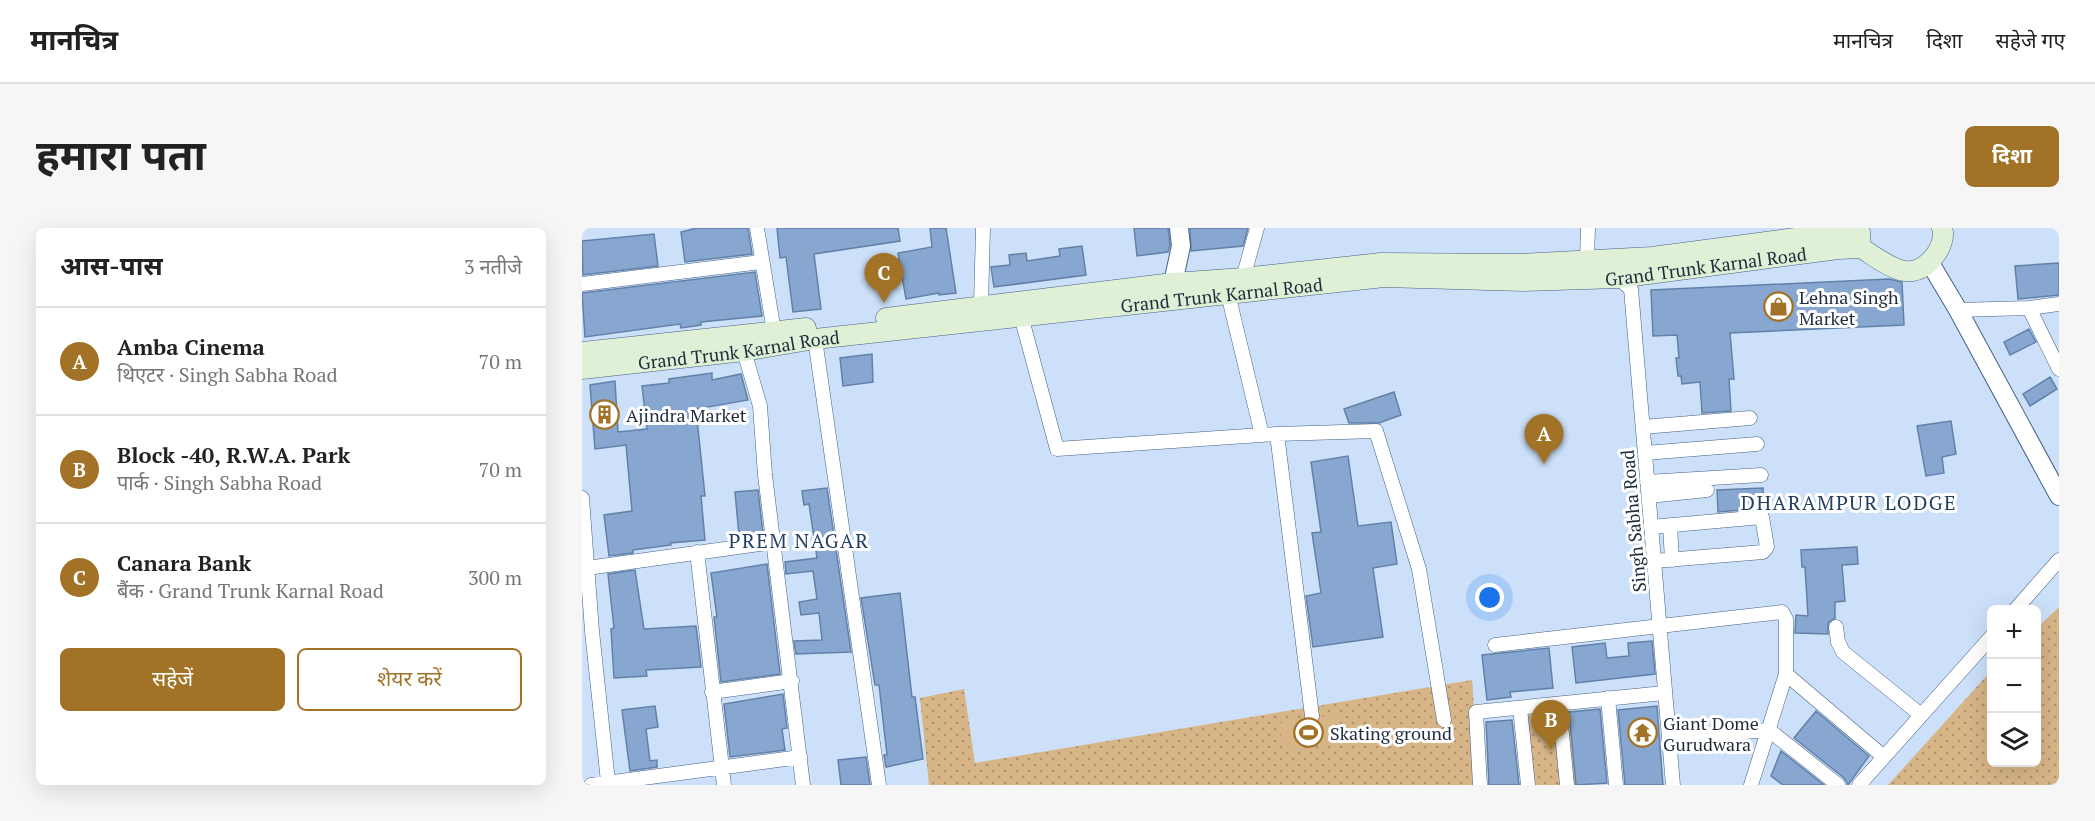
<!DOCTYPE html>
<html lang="hi">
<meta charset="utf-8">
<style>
body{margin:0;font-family:"PT Serif","Noto Sans Devanagari",serif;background:#f6f6f6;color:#222}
.controls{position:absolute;right:18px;bottom:18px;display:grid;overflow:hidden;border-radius:9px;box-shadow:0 6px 24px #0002}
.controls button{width:54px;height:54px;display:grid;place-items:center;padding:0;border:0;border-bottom:2px solid #e0e0e0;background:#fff;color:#222;font:30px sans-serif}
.you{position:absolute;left:908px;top:370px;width:21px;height:21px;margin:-15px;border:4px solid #fff;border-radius:50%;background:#1a73e8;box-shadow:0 0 0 9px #1a73e833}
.badge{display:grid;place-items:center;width:39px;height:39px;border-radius:50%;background:#a27326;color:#fff;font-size:20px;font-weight:700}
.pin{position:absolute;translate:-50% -50px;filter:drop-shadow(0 2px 3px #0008)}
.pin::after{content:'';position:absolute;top:32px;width:21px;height:18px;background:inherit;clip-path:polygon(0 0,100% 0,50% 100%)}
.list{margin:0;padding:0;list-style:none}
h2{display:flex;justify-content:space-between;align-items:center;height:78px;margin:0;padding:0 24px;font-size:26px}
h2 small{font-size:20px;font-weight:400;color:#767676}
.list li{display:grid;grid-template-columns:39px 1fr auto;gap:18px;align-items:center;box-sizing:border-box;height:108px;padding:0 24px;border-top:2px solid #e0e0e0}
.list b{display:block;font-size:22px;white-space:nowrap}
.list p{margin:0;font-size:20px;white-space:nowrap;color:#767676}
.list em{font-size:20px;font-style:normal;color:#767676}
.actions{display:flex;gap:12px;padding:18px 24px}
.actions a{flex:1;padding:14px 0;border:2px solid #a27326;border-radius:9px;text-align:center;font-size:21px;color:#a27326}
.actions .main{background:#a27326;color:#fff}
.icon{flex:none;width:33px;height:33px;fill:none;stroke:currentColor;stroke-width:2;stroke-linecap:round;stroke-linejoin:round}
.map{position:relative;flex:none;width:1477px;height:557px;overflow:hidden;border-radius:9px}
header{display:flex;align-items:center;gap:36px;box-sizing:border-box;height:84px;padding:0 30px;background:#fff;border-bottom:2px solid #e0e0e0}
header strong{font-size:28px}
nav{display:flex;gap:33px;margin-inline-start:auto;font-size:21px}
.intro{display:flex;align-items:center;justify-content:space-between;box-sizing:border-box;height:144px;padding:0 36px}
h1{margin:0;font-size:42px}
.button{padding:15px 27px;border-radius:9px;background:#a27326;color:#fff;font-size:21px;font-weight:700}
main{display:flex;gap:36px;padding:0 36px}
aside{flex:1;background:#fff;border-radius:9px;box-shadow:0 6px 24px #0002}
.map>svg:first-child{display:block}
</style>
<header>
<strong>मानचित्र</strong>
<nav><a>मानचित्र</a><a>दिशा</a><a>सहेजे गए</a></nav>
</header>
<div class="intro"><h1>हमारा पता</h1><a class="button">दिशा</a></div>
<main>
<aside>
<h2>आस-पास<small>3 नतीजे</small></h2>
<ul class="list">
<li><span class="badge">A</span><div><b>Amba Cinema</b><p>थिएटर · Singh Sabha Road</p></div><em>70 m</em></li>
<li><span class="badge">B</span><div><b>Block -40, R.W.A. Park</b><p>पार्क · Singh Sabha Road</p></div><em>70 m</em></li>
<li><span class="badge">C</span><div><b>Canara Bank</b><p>बैंक · Grand Trunk Karnal Road</p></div><em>300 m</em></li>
</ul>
<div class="actions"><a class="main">सहेजें</a><a>शेयर करें</a></div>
</aside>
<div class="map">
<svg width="1477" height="557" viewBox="0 0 1477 557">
<defs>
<pattern id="park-dots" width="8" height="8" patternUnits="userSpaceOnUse" patternTransform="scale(1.5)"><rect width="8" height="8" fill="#d7b587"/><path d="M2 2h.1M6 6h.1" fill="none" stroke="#ae9370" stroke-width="1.8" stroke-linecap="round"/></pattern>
</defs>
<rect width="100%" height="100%" fill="#cce0fa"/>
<path fill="url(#park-dots)" d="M1477,379V557H1306L1409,443L1410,534H1454L1455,400Z
M890,452L898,557H347L338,470L382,461L393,535Z
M987,483L995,557H952L944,487Z"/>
<path fill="#d7b587" d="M754,487L758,515L701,522L697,495Z"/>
<path fill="#87a7d0" stroke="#6281a8" stroke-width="1.5" d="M115,0H166L170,26L103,34L99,4Z
M195,0H316L318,13L232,26L239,81L211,84L204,29L198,30Z
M348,0H364L374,65L357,67V65L324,71L316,25L350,19Z
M552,0H586L588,17L586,24L555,28Z
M608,0H666L661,18L609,23Z
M72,6L76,38L1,47L0,13Z
M500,18L504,47L412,59L409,39L428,37L427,27L444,25L445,33L478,28L477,21Z
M1477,35V67L1436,71L1433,38Z
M173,44L180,88L119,94V97L99,100L98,96L3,109L0,65Z
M1307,51L1320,54L1322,97L1148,105L1152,151H1147L1149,183L1120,185L1118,154L1100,156L1099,148H1096L1094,130H1097L1095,107L1071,108L1069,62Z
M1447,101L1454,114L1428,127L1422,114Z
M290,126L291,154L261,158L258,130Z
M130,145V152L159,146L166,172L114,181L123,268H119L123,312L88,315L89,317L51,322V325L27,328L22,287L50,283L44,217L13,221L8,157L33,153L36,204L65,201L60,158L87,155V151Z
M1468,149L1475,161L1448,178L1441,166Z
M812,164L819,187L797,195H767L762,181Z
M1369,193L1374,226L1360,229L1362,245L1344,248L1335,198Z
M766,228L776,298L809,294L815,336L791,340L801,409L731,419L724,368L739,365L730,305L739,304L729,234Z
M245,260L269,424L214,426L212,413L240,412L237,385L219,387L217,374L235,371L231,343L204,346L203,334L235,330L227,276L222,277L220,263Z
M1181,260L1182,280L1136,284L1135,262Z
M176,262L181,305L157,307L153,264Z
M1275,319L1276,336L1260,337L1263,373L1253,374V390L1246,395V406L1213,405L1214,387L1226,388L1223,339H1220L1219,322Z
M185,336L198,446L139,454L132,389H135L129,345Z
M53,342L62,401L114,398L119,439L64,442L65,448L32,450L29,401L32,400L26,346Z
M318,365L330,469H333L341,531L304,539L302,527H305L297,457H293L279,370Z
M1070,413L1073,446L994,455L990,419L1023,415L1025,430L1047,428L1046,415Z
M967,420L971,460L928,464L929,469L905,472L900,427Z
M201,466L205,500L200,501L203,522L148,529L142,476Z
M73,478L76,499L64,501L68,533L75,532V539L48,543L40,482Z
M1075,478L1081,557H1043L1036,482Z
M1018,481L1025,555L994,557L987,484Z
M1234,483L1287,528L1266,557L1262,550L1212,510Z
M930,492L937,557H907L904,494Z
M1199,523L1242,557H1201L1189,548Z
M284,529L288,557H259L256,532Z"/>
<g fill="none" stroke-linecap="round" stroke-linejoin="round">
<defs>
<path id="minor" d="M175,0L192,104
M1005,32L1006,0
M1035,45L1036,50L1049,61L1091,557
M661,50L675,0
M0,56L179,34
M646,66L680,207
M1477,76L1447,80L1477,141
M399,78L401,0
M1376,82L1447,80
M439,88L475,221L695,206L730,488
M233,111L297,557
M162,123L178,178L183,247L221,557
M1061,199L1168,190
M695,206L794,203L837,341L862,492
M1063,225L1175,216
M1065,254L1179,247
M1067,268L1125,262
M0,270L10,403L26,554L28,557
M1088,297L1090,332
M1069,299L1180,289L1185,319L1181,324L1072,333
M115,324L142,557
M5,340L193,314
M1433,382L1477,332
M1254,399L1256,414L1261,424L1339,487
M913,417L1200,384L1204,391V446L1169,557
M1204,446L1302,529
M130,464L210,453
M1026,470L1034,557
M977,476L985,557
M938,480L946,557
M1087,510L1187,502L1256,557
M9,557L218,529
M898,557L894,484L1082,465
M1277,557L1410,408"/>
<path id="tertiary" d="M1348,35L1376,82L1477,268
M591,55L599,18L597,0"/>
<g id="secondary">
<path d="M1278,7L1279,20C1305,36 1330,60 1354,26C1359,19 1363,8 1360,0"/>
<path d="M304,90L591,55L661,50L799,35L939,36L1070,29L1258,4H1278"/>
<path d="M0,124L224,100"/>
<path id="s1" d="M0,141L162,123L233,111L802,49L941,53L1036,50L1256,21L1279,20"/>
</g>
</defs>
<use href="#minor" stroke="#436085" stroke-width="15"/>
<use href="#tertiary" stroke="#436085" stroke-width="20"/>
<use href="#secondary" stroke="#436085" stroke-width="21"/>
<use href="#minor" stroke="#fff" stroke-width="14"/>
<use href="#tertiary" stroke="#fff" stroke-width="18"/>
<use href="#secondary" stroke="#dff0d6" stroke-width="20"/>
</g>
<defs>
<symbol id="shop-ring" viewBox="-11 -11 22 22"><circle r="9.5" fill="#fff" stroke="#a27326" stroke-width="1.5"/><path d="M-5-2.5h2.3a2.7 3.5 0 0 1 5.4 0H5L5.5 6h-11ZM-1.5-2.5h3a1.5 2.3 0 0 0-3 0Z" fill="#a27326"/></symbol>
<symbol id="building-ring" viewBox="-11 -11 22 22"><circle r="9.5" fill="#fff" stroke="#a27326" stroke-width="1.5"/><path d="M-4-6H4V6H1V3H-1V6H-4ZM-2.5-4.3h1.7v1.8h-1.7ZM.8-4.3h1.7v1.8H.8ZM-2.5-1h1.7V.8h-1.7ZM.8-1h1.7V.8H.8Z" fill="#a27326"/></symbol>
<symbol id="stadium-ring" viewBox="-11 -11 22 22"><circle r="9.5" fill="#fff" stroke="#a27326" stroke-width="1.5"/><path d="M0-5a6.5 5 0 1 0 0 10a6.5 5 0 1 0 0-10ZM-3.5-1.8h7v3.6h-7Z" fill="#a27326"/></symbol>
<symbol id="temple-ring" viewBox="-11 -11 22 22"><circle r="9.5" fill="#fff" stroke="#a27326" stroke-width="1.5"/><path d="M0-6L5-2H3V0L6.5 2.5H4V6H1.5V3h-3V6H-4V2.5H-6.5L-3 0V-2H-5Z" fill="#a27326"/></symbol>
</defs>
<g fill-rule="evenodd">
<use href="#shop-ring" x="1180" y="62" width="33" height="33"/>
<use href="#building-ring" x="6" y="170" width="33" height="33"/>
<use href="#stadium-ring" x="710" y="488" width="33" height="33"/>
<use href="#temple-ring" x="1044" y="488" width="33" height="33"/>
</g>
<g text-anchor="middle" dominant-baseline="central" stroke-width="6" stroke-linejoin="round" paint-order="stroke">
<g font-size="18" fill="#1f2c3c" stroke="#fff">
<text stroke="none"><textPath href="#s1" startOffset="1130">Grand Trunk Karnal Road</textPath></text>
<text stroke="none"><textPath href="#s1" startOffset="644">Grand Trunk Karnal Road</textPath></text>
<text stroke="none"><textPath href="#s1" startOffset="158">Grand Trunk Karnal Road</textPath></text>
<text transform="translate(1051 293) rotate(-95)">Singh Sabha Road</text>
</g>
<g font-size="18" fill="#1f2c3c" stroke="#fff" text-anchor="start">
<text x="1217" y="69">Lehna Singh<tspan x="1217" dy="21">Market</tspan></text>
<text x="44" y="187">Ajindra Market</text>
<text x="1081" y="495">Giant Dome<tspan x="1081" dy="21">Gurudwara</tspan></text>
<text x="748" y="505">Skating ground</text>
</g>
<g font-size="20" letter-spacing="1.5" fill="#243f63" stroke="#fff">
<text x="1267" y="274">DHARAMPUR LODGE</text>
<text x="217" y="312">PREM NAGAR</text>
</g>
</g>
</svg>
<div class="controls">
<button>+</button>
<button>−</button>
<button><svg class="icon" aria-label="layers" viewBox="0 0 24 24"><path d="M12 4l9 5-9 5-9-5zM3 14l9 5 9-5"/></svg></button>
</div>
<div class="you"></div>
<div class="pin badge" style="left:962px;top:236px">A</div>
<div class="pin badge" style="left:969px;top:522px">B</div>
<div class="pin badge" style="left:302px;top:75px">C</div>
</div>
</main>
